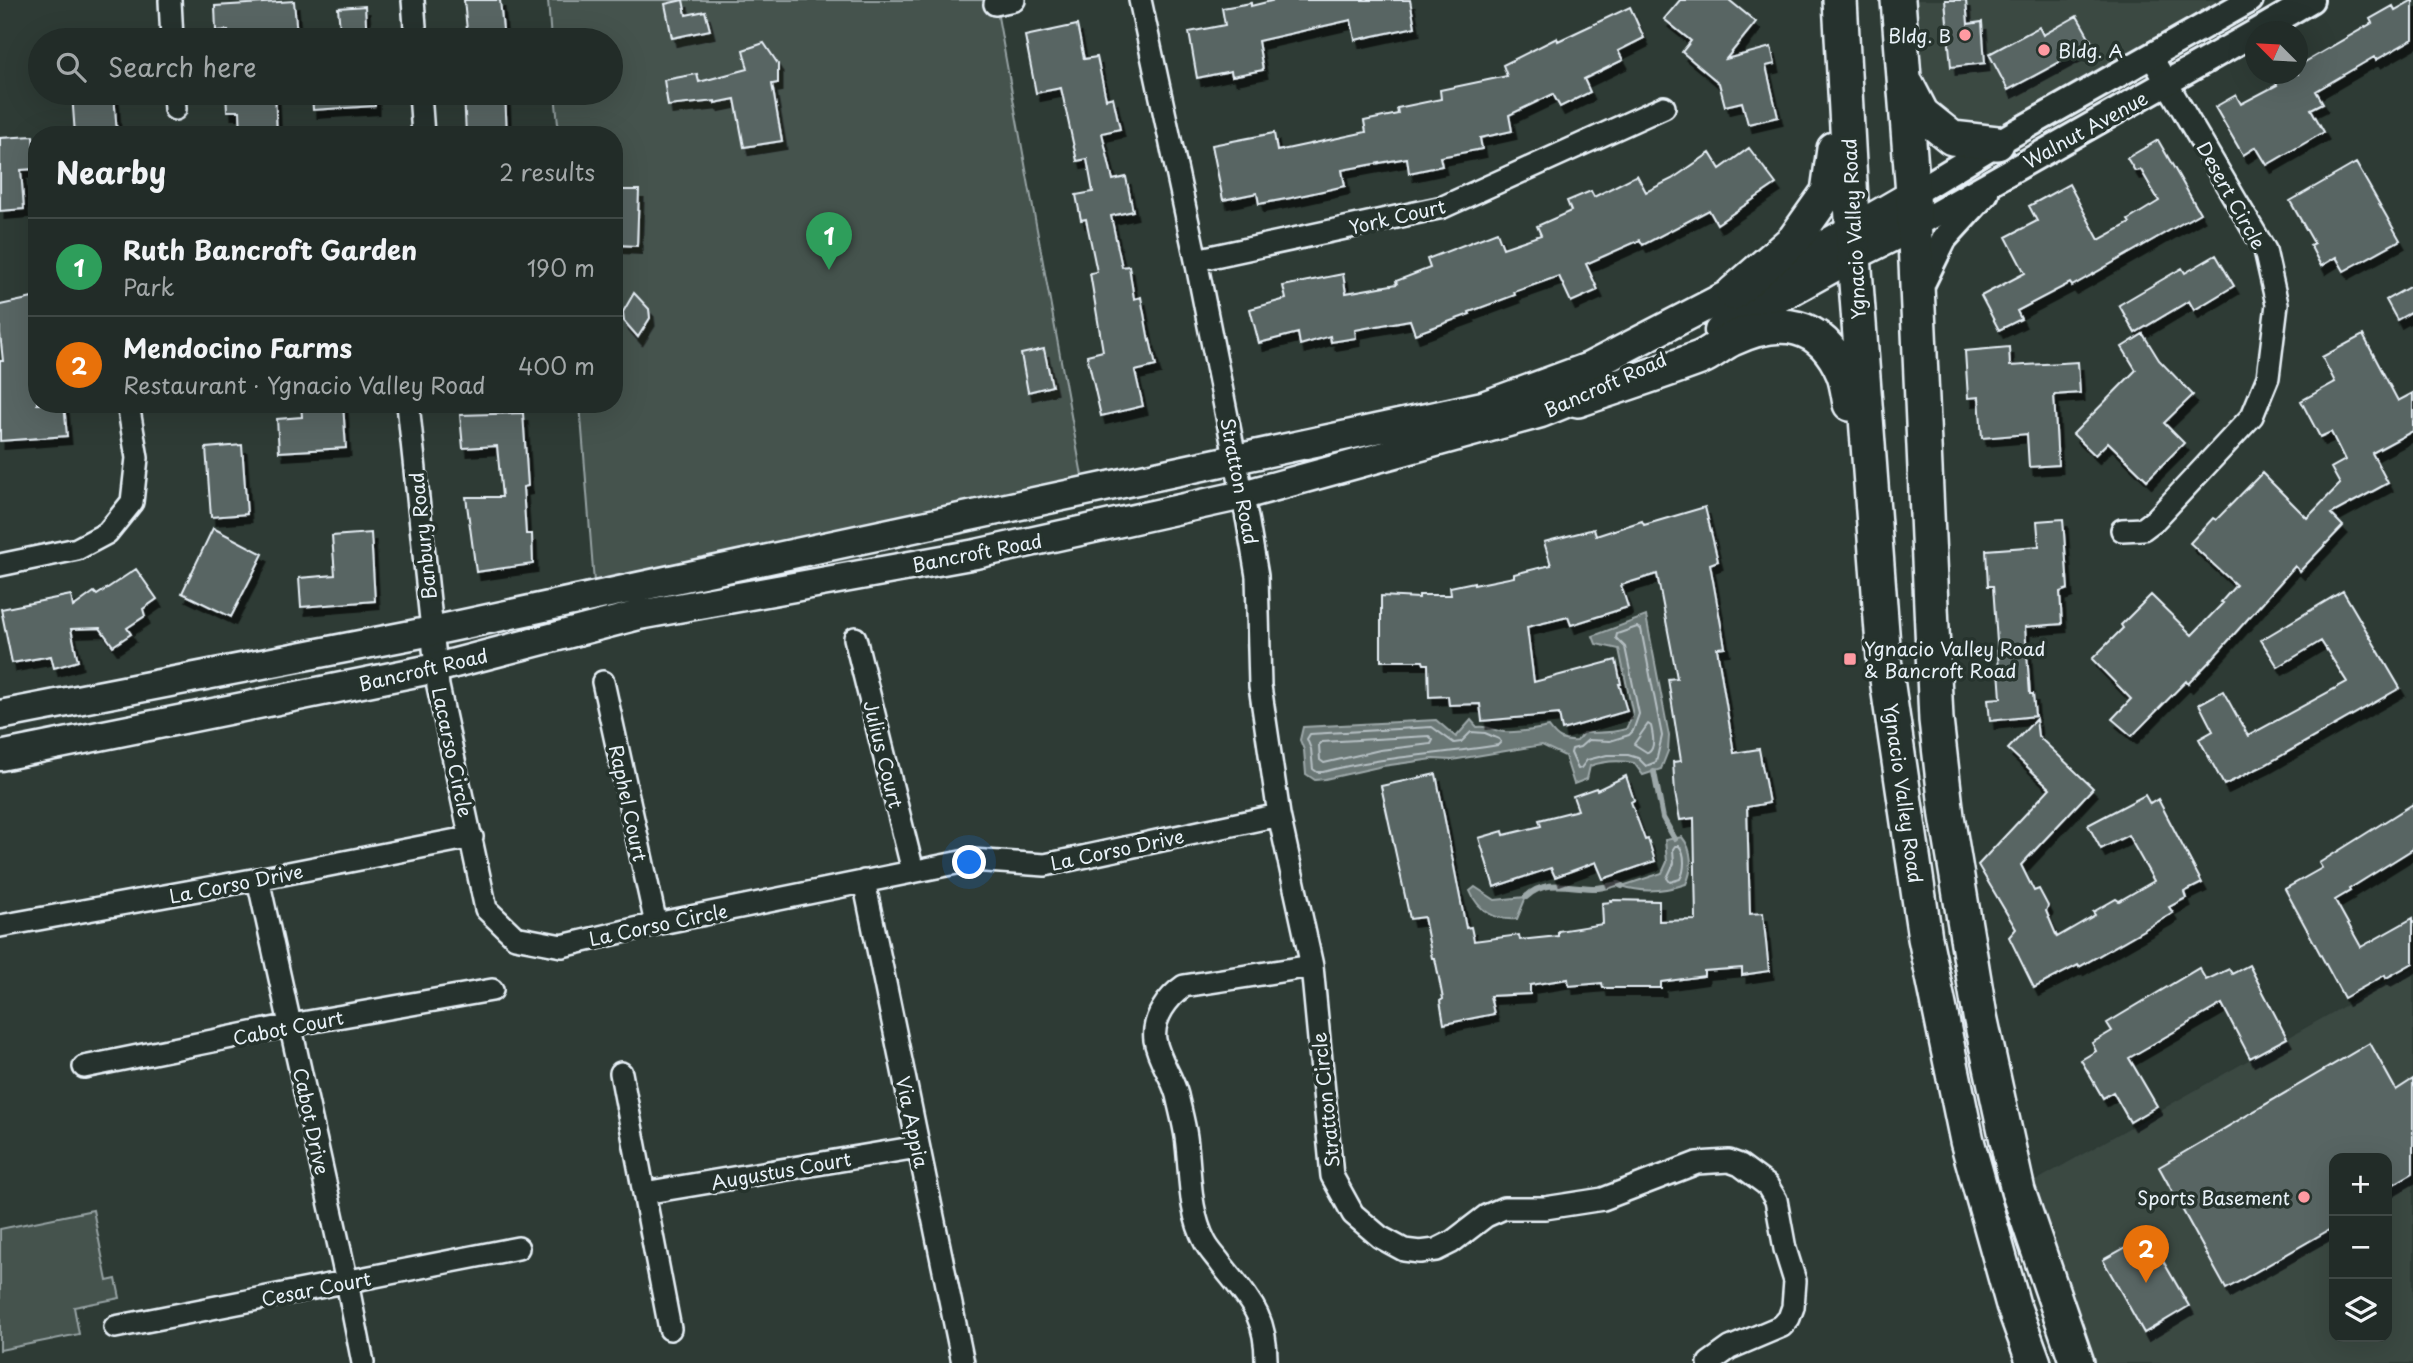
<!DOCTYPE html>
<meta charset="utf-8">
<style>
body{margin:0;font-family:"Playpen Sans",sans-serif;background:#2a3430;color:#f1f3f6}
.controls{position:absolute;right:21px;bottom:21px;display:grid;overflow:hidden;border-radius:14px;box-shadow:0 7px 28px #0002}
.controls button{width:63px;height:63px;display:grid;place-items:center;padding:0;border:0;border-bottom:2px solid #3f4845;background:#222c28;color:#f1f3f6;font:35px sans-serif}
.compass{position:absolute;left:2245px;top:21px;width:63px;height:63px;border-radius:50%;background:#222c28;box-shadow:0 7px 28px #0002;rotate:294deg}
.you{position:absolute;left:970px;top:863px;width:24px;height:24px;margin:-18px;border:5px solid #fff;border-radius:50%;background:#1a73e8;box-shadow:0 0 0 10px #1a73e833}
.badge{display:grid;place-items:center;width:46px;height:46px;border-radius:50%;background:#d6ab8b;color:#fff;font-size:23px;font-weight:700}
.pin{position:absolute;translate:-50% -58px;filter:drop-shadow(0 2px 4px #0008)}
.pin::after{content:'';position:absolute;top:37px;width:24px;height:21px;background:inherit;clip-path:polygon(0 0,100% 0,50% 100%)}
.list{margin:0;padding:0;list-style:none}
h2{display:flex;justify-content:space-between;align-items:center;height:91px;margin:0;padding:0 28px;font-size:30px}
h2 small{font-size:23px;font-weight:400;color:#a2a7a8}
.list li{display:grid;grid-template-columns:46px 1fr auto;gap:21px;align-items:center;box-sizing:border-box;height:98px;padding:0 28px;border-top:2px solid #3f4845}
.list b{display:block;font-size:26px;white-space:nowrap}
.list p{margin:0;font-size:23px;white-space:nowrap;color:#a2a7a8}
.list em{font-size:23px;font-style:normal;color:#a2a7a8}
.icon{flex:none;width:38px;height:38px;fill:none;stroke:currentColor;stroke-width:2;stroke-linecap:round;stroke-linejoin:round}
.map{position:relative;flex:none;width:2413px;height:1363px;overflow:hidden}
.search{position:absolute;background:#222c28;box-shadow:0 7px 28px #0002;left:28px;top:28px;width:595px;height:77px;display:flex;align-items:center;gap:18px;box-sizing:border-box;padding:0 24px;border-radius:38px;color:#a2a7a8;font-size:26px}
.panel{position:absolute;background:#222c28;box-shadow:0 7px 28px #0002;left:28px;top:126px;width:595px;height:287px;border-radius:28px}
.map>svg:first-child{display:block}
</style>
<div class="map">
<svg width="2413" height="1363" viewBox="0 0 2413 1363">
<defs>
<filter id="shadow"><feDropShadow dx="4.5" dy="8" stdDeviation="0" flood-color="#0009"/></filter>
</defs>
<rect width="100%" height="100%" fill="#2e3b35"/>
<filter id="ink" filterUnits="userSpaceOnUse"><feTurbulence type="fractalNoise" baseFrequency=".0143" numOctaves="2"/><feDisplacementMap in="SourceGraphic" scale="14" xChannelSelector="R" yChannelSelector="G"/><feConvolveMatrix kernelMatrix="1 2 1 2 8 2 1 2 1" color-interpolation-filters="sRGB"/></filter>
<g filter="url(#ink)">
<path fill="#3b4843" fill-rule="evenodd" d="M1898,0H2250L1997,143L1922,114Z
M2413,967V1363H2077L2018,1191ZM2334,1158H2387V1337H2334Z"/>
<path fill="#45524e" stroke="#96a2a3" stroke-width="2" d="M548,0H995L1085,492L595,595L580,404H614V135H559L555,93H611V40H551Z
M93,1210L107,1281L116,1279L120,1298L74,1307L79,1334L0,1350V1229Z"/>
<path fill="#6b7775" stroke="#9da8a9" stroke-width="2" d="M1646,616L1669,736L1668,751L1661,769L1643,775L1634,763C1619,760 1604,761 1590,766L1587,779L1574,784L1565,756L1542,745L1452,760L1433,759L1383,766L1325,779L1315,780L1306,774L1304,750L1300,740L1303,727L1436,720L1456,737L1471,720L1477,727C1488,725 1493,731 1504,732C1519,733 1534,730 1549,727C1557,738 1562,742 1577,741L1583,733C1600,732 1609,734 1626,729L1633,715L1619,649L1596,644L1593,636Z
M1682,837C1693,850 1693,869 1686,884C1665,891 1643,893 1622,886L1662,873L1667,862L1665,840Z
M1475,887L1495,900L1526,897L1517,919C1496,921 1478,911 1470,891Z"/>
<g fill="none" stroke-linecap="round" stroke-linejoin="round">
<path stroke="#b6c0c4" stroke-width="2" d="M1637,627L1641,629L1662,736L1656,762L1646,766L1638,758L1628,755H1607L1587,760L1581,768L1578,769L1571,753L1572,749L1580,747L1588,740L1610,741L1629,735L1633,731L1639,714L1625,647L1616,638L1617,634Z
M1648,724L1651,726C1653,735 1656,748 1648,753L1634,744Z
M1432,727L1454,743L1461,742L1471,732L1485,733L1499,739L1501,742L1498,745C1440,755 1381,756 1323,772H1317L1313,769L1311,749L1307,739L1310,734Z
M1429,736L1433,740L1431,744L1380,750L1324,763L1320,760L1319,745L1322,742Z
M1675,846H1679C1686,853 1685,871 1680,879L1670,882L1667,878L1674,863L1673,849Z"/>
<path stroke="#9da8a9" stroke-width="6" d="M1654,772L1663,818L1675,839
M1526,897C1546,878 1571,888 1596,888C1603,888 1611,885 1618,884L1622,886"/>
</g>
<path fill="#596563" stroke="#e8f1f8" stroke-width="2" filter="url(#shadow)" d="M464,0H500L504,40H468Z
M683,0L686,15L705,11L710,30L672,38L665,4Z
M1275,0H1410L1415,27L1355,40L1351,20L1258,41L1263,70L1232,76L1231,71L1197,78L1189,32L1225,25L1222,8L1251,3V6Z
M1680,0H1729L1756,22L1726,59L1771,47L1775,64L1766,66L1778,117L1748,124L1742,102L1725,106L1719,83L1682,52L1691,41L1664,19Z
M1945,0H1966L1968,24L1982,22L1985,63L1951,67Z
M2413,0V39L2376,60L2374,57L2316,91L2323,103L2311,109L2324,132L2267,165L2256,147L2243,155L2215,107L2236,95L2241,104L2277,85L2271,74H2298V66L2372,23L2370,19L2393,6L2395,10Z
M294,1L297,35L258,38V40H229L228,30L216,31L215,6Z
M365,6L367,40H341L338,8Z
M1630,7L1644,38L1618,51L1623,60L1584,79L1590,92L1560,107L1553,94L1509,115L1512,131L1480,138L1482,149L1440,157L1442,166L1409,173L1407,158L1342,170L1345,186L1291,198L1259,204L1257,193L1223,200L1212,145L1274,133L1277,151L1366,132L1364,121L1398,114L1397,108L1441,99L1440,90L1507,76L1503,65L1557,38L1558,41Z
M2077,16L2093,44L2008,90L1989,54L2039,27L2043,35Z
M1077,25L1084,59L1097,57L1106,99L1113,97L1120,129L1102,133L1113,180L1126,177L1133,211L1111,216L1122,267L1129,266L1134,299L1141,297L1149,341L1150,340L1156,366L1135,371L1143,406L1101,416L1087,355L1103,351L1090,273L1097,272L1086,219L1081,220L1076,195L1093,192L1087,159L1077,161L1061,88L1036,93L1025,36Z
M764,43L778,64V83L772,84L782,141L744,147L735,99L715,103V101L668,106L664,80L697,74L699,82L748,69L743,50Z
M72,93H114L117,135H75Z
M226,93H275L277,135H241L240,111H227Z
M312,93H375V106L313,110Z
M464,93H505L507,135H466Z
M33,136L35,169L21,170L24,209L0,211V138Z
M2158,140L2200,213L2072,286L2070,283L2017,311L2021,319L1999,330L1981,296L2025,273L2006,237L2037,221L2029,206L2069,184L2099,240L2130,223L2128,220L2159,201L2141,170L2135,171L2127,158Z
M1749,148L1776,184L1717,224L1709,210L1643,245L1640,240L1586,264L1598,290L1571,302L1559,276L1514,292L1515,295L1469,312L1470,314L1415,334L1410,320L1355,330L1356,338L1331,342L1330,336L1300,345L1298,333L1259,343L1250,309L1286,299L1283,286L1343,274L1346,293L1397,284L1396,281L1430,268L1427,259L1497,232L1503,248L1541,235L1537,226L1571,211L1567,201L1591,191L1594,197L1637,175L1646,192L1672,179L1710,153L1720,169Z
M2356,163L2400,240L2344,271L2336,257L2321,266L2310,245L2314,243L2290,201Z
M619,190H639L637,246L617,245Z
M2216,255L2234,286L2194,310L2189,301L2135,333L2119,305L2182,268L2185,273Z
M2413,285V311L2397,320L2386,300Z
M634,293L649,309L650,318L638,337L624,321L623,312Z
M37,297V404H64L67,436L0,441V361H3L0,333V305Z
M2143,334L2159,360L2193,395L2164,423L2184,443L2147,480L2108,442L2095,455L2073,434L2136,370L2122,347Z
M2363,335L2398,401L2413,393V431L2372,453L2388,483L2331,514L2343,526L2300,571L2295,566L2212,659L2188,684L2186,681L2132,736L2112,719L2131,699L2092,659L2123,628L2121,625L2151,595L2192,635L2223,603L2221,602L2236,585L2190,543L2213,518L2216,520L2262,473L2307,518L2340,484L2331,468L2345,460L2331,432L2320,437L2301,401L2335,382L2322,357Z
M2009,347L2010,366L2078,362L2080,393L2054,395L2058,465L2029,467L2027,434L1982,438L1979,397L1968,398L1965,351Z
M1044,349L1052,386L1028,392L1021,354Z
M301,404H343L346,448L279,452L277,419L302,417Z
M523,413L528,486L523,487L526,534H532L533,564L476,572L466,497H502L497,446L463,448L460,415Z
M242,445L247,514L211,517L206,448Z
M1705,507L1718,561L1710,564L1725,647L1717,648L1734,753L1759,749L1769,803L1747,807L1750,914L1763,913L1769,971L1742,975V968L1704,971V976L1661,982V988H1603L1602,983L1569,986L1568,979L1530,985V994L1490,996L1494,1014L1444,1024L1440,1001L1443,999L1435,958H1432L1424,917L1410,919L1381,786L1436,774L1466,928L1471,927L1474,941L1519,935L1520,940L1558,936V931L1603,924L1602,903L1612,902L1611,900L1659,901V921L1696,920L1694,818L1680,820L1675,793L1673,762L1681,761L1668,679L1677,678L1657,574L1621,585L1628,607L1571,625L1568,617L1527,627L1534,682L1616,660L1621,684H1619L1627,711L1562,730L1559,714L1482,721L1480,704L1449,705L1448,696L1429,697L1428,664H1424L1423,661H1381V596L1419,598V595H1451L1450,587L1474,582V585L1514,577V574L1551,565L1544,542L1594,529L1596,536L1642,521L1644,525Z
M2063,519L2068,589L2060,592L2062,624L2025,627L2030,694H2033L2035,716L1990,721L1988,699L2001,698L1993,586H1988L1986,550L2039,546L2037,521Z
M213,528L263,554L231,617L182,593Z
M371,533L375,601L301,607L299,578L335,575L332,536Z
M136,569L157,599L143,609L145,616L127,628L131,634L113,646L100,628L71,629L78,661L54,668L51,656L12,663L1,609L71,595L73,607L94,592L97,595Z
M2343,591L2400,688L2265,765L2224,785L2199,739L2213,731L2199,704L2223,691L2248,736L2347,682L2321,641L2278,667L2261,640Z
M2036,719L2038,736L2093,788L2021,865L2034,891L2039,889L2048,906L2046,911L2057,937L2095,915L2093,912L2116,899L2119,901L2154,881L2128,835L2101,849L2088,825L2145,795L2150,804L2158,799L2202,883L2184,892L2186,898L2169,907L2173,913L2079,967L2078,965L2034,988L2009,937L2016,929L1978,865L2050,788L2008,749Z
M1626,776L1634,800L1631,802L1645,840L1648,839L1655,861L1603,879L1596,862L1555,877L1551,868L1494,887L1479,838L1503,831L1504,835L1541,826L1539,820L1578,810L1573,796L1596,788L1597,790Z
M2413,804V849L2349,889L2350,891L2335,900L2361,947L2413,918V963L2386,978L2385,975L2344,998L2285,889L2322,868L2319,863Z
M2249,965L2287,1038L2250,1058L2222,1004L2129,1058L2157,1106L2130,1122L2113,1092L2103,1098L2081,1060L2096,1051L2092,1043L2112,1031L2107,1023L2199,968L2206,980L2229,969L2232,974Z
M2370,1043L2396,1090L2413,1079V1173L2387,1188V1158H2334V1227L2226,1289L2159,1167Z
M2148,1235L2189,1306L2144,1333L2103,1260Z"/>
<g fill="none" stroke-linecap="round" stroke-linejoin="round">
<defs>
<path id="minor" d="M170,0L172,40
M413,0L416,40
M1140,0L1196,260L1248,523L1257,576L1260,686L1279,815L1312,966
M995,4L1014,0
M174,93L175,109
M420,93L423,135
M1196,260L1443,207L1664,107
M408,404L438,686L486,909L515,937L562,946L656,924L971,860L1045,865L1279,815
M2122,530L2143,529L2155,520L2252,416L2268,377L2277,304L2265,250L2151,56
M0,565L77,549L107,533L132,502L137,458L128,404
M855,638L913,871
M603,682L656,924
M258,879L347,1282L363,1363
M864,881L963,1363
M0,926L258,879L472,837
M84,1067L291,1025L492,990
M621,1073L670,1329
M644,1193L918,1147
M115,1327L518,1248
M1266,1363C1267,1315 1249,1300 1221,1264C1216,1257 1209,1250 1205,1242C1188,1210 1191,1172 1186,1137C1184,1123 1180,1109 1177,1095C1172,1076 1158,1059 1155,1040C1152,1018 1168,997 1184,986L1312,966L1332,1176L1353,1214L1380,1237L1404,1250L1420,1252L1436,1250L1452,1242L1486,1216L1504,1208H1545L1603,1199L1697,1163L1729,1161L1740,1165L1767,1185L1776,1200L1785,1249L1795,1281L1793,1307L1789,1318L1782,1326L1730,1348L1709,1363"/>
<path id="tertiary" d="M2256,32L2311,0
M1913,194L1997,143L2250,0
M1914,226L2256,32
M1918,292L1944,239L1986,193"/>
<path id="secondary" d="M1719,331L1854,256L1914,226
M0,715L432,631L1483,406L1589,367L1828,243L1913,194
M0,756L436,668L639,615L976,554L1243,495L1541,413L1598,390"/>
<path id="trunk" d="M1840,0L1854,256L1884,659L1925,938L1967,1141L2013,1305L2034,1363
M1898,0L1913,194L1936,720L1947,816L1980,1016L2018,1191L2077,1363
M1907,85L1922,114L1952,138L1997,143
M1733,293L1794,240L1828,192L1834,149
M1578,400C1619,386 1660,373 1700,358C1712,353 1721,344 1732,339C1780,317 1821,321 1843,373C1847,383 1848,394 1850,404"/>
</defs>
<use href="#minor" stroke="#e8f1f8" stroke-width="26"/>
<use href="#tertiary" stroke="#e8f1f8" stroke-width="30"/>
<use href="#secondary" stroke="#e8f1f8" stroke-width="33"/>
<use href="#trunk" stroke="#e8f1f8" stroke-width="38"/>
<use href="#minor" stroke="#26332d" stroke-width="21"/>
<use href="#tertiary" stroke="#26332d" stroke-width="24"/>
<use href="#secondary" stroke="#26332d" stroke-width="28"/>
<use href="#trunk" stroke="#26332d" stroke-width="33"/>
</g>
</g>
<g fill="#ff9aa2" stroke="#26332d" stroke-width="2.5">
<circle cx="1965" cy="35" r="7"/>
<circle cx="2044" cy="50" r="7"/>
<rect x="1843" y="652" width="14" height="14" rx="3.5"/>
<circle cx="2304" cy="1197" r="7"/>
</g>
<g text-anchor="middle" dominant-baseline="central" stroke-width="7" stroke-linejoin="round" paint-order="stroke">
<g font-size="19" fill="#e8f1f8" stroke="#26332d" text-anchor="end">
<text x="1951" y="35">Bldg. B</text>
<text x="2058" y="50" text-anchor="start">Bldg. A</text>
<text x="1864" y="648" text-anchor="start">Ygnacio Valley Road<tspan x="1864" dy="22">&amp; Bancroft Road</tspan></text>
<text x="2290" y="1197">Sports Basement</text>
</g>
<g font-size="19" fill="#e8f1f8" stroke="#26332d">
<text transform="translate(2085 129) rotate(-29)">Walnut Avenue</text>
<text transform="translate(2232 195) rotate(61)">Desert Circle</text>
<text transform="translate(1397 216) rotate(-13)">York Court</text>
<text transform="translate(1853 229) rotate(-93)">Ygnacio Valley Road</text>
<text transform="translate(1605 384) rotate(-24)">Bancroft Road</text>
<text transform="translate(1240 481) rotate(79)">Stratton Road</text>
<text transform="translate(422 536) rotate(-96)">Banbury Road</text>
<text transform="translate(977 552) rotate(-11)">Bancroft Road</text>
<text transform="translate(423 669) rotate(-13)">Bancroft Road</text>
<text transform="translate(453 752) rotate(78)">Lacarso Circle</text>
<text transform="translate(884 754) rotate(76)">Julius Court</text>
<text transform="translate(1904 793) rotate(82)">Ygnacio Valley Road</text>
<text transform="translate(629 803) rotate(78)">Raphel Court</text>
<text transform="translate(1117 849) rotate(-12)">La Corso Drive</text>
<text transform="translate(236 883) rotate(-11)">La Corso Drive</text>
<text transform="translate(658 924) rotate(-12)">La Corso Circle</text>
<text transform="translate(288 1027) rotate(-11)">Cabot Court</text>
<text transform="translate(1325 1100) rotate(-96)">Stratton Circle</text>
<text transform="translate(312 1121) rotate(78)">Cabot Drive</text>
<text transform="translate(913 1122) rotate(78)">Via Appia</text>
<text transform="translate(781 1170) rotate(-10)">Augustus Court</text>
<text transform="translate(316 1288) rotate(-11)">Cesar Court</text>
</g>
</g>
</svg>
<div class="controls">
<button>+</button>
<button>−</button>
<button><svg class="icon" aria-label="layers" viewBox="0 0 24 24"><path d="M12 4l9 5-9 5-9-5zM3 14l9 5 9-5"/></svg></button>
</div>
<svg class="compass" viewBox="-18 -18 36 36"><path d="M0-13l5 13h-10z" fill="#e53935"/><path d="M0 13l5-13h-10z" fill="#a2a7a8"/></svg>
<div class="you"></div>
<div class="pin badge" style="left:829px;top:270px;background:#2e9e5b">1</div>
<div class="pin badge" style="left:2146px;top:1283px;background:#e8710a">2</div>
<div class="search"><svg class="icon" aria-label="search" viewBox="0 0 24 24"><circle cx="10" cy="10" r="6"/><path d="M15 15l6 6"/></svg>Search here</div>
<section class="panel">
<h2>Nearby<small>2 results</small></h2>
<ul class="list">
<li><span class="badge" style="background:#2e9e5b">1</span><div><b>Ruth Bancroft Garden</b><p>Park</p></div><em>190 m</em></li>
<li><span class="badge" style="background:#e8710a">2</span><div><b>Mendocino Farms</b><p>Restaurant · Ygnacio Valley Road</p></div><em>400 m</em></li>
</ul>
</section>
</div>
